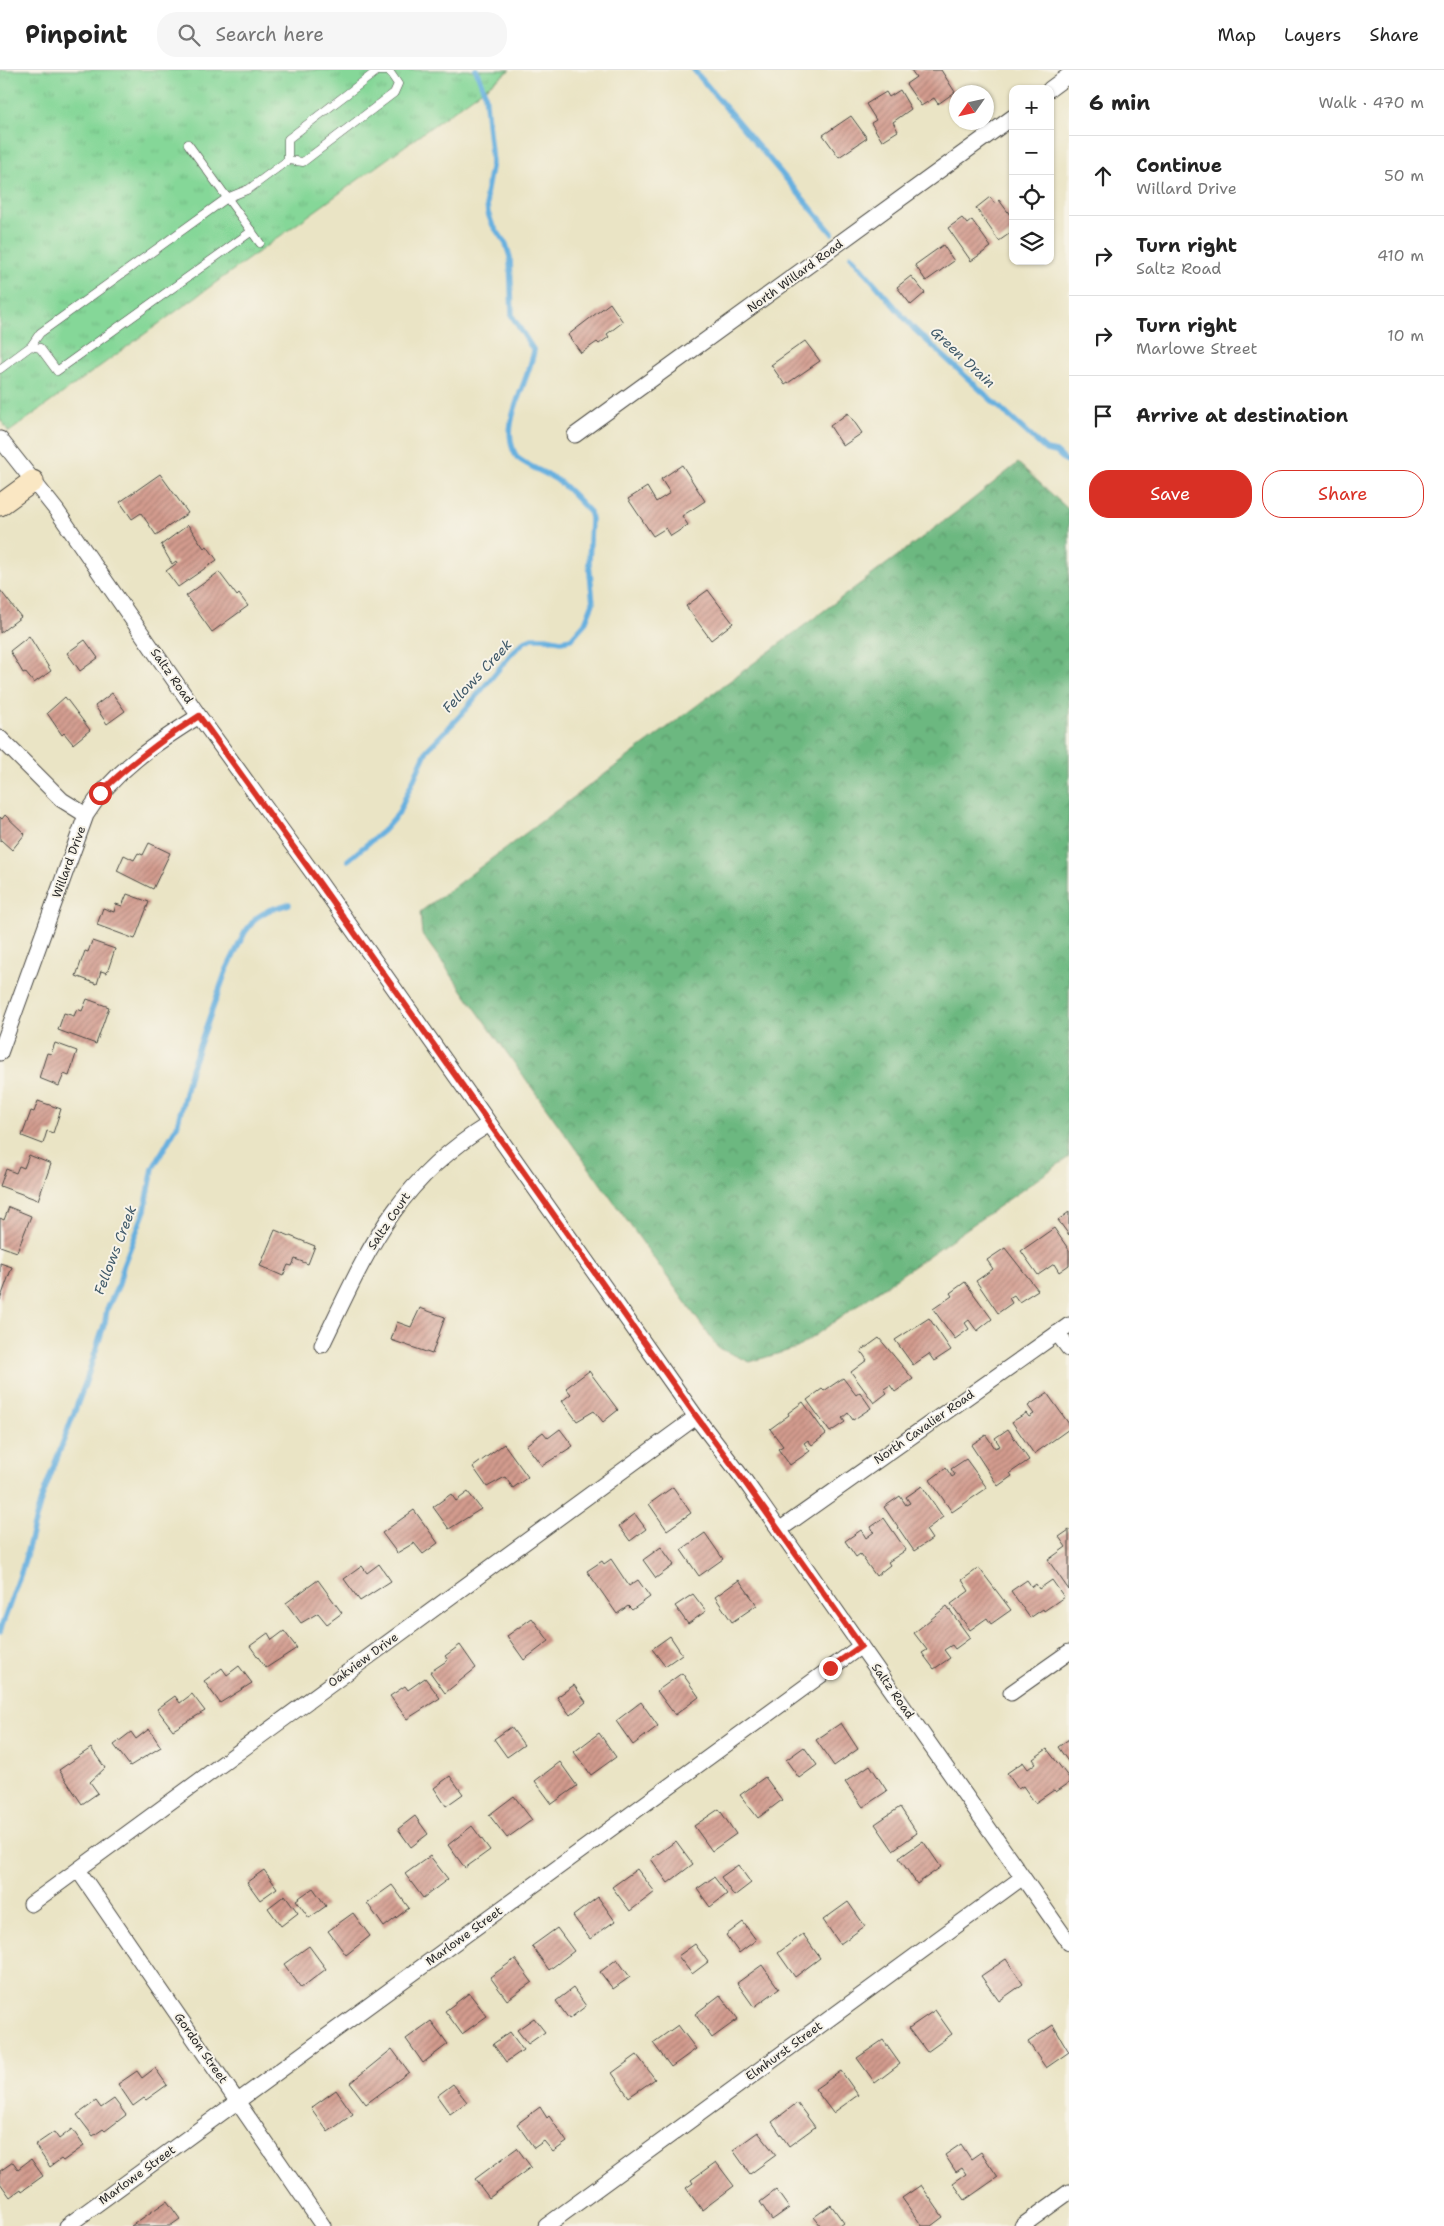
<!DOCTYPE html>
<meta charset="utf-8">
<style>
body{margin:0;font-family:"Shantell Sans",sans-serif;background:#f6f6f6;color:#222}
.controls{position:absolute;right:15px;top:15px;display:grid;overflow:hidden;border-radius:10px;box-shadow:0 1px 4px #0004}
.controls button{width:45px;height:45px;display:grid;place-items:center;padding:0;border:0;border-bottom:1px solid #e0e0e0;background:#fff;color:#222;font:25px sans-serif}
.compass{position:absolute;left:949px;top:15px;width:45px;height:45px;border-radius:50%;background:#fff;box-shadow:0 1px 4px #0004;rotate:236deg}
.stop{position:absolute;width:15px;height:15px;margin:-11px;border:4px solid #d93025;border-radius:50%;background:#fff}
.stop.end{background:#d93025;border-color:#fff;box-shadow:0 1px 5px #0008}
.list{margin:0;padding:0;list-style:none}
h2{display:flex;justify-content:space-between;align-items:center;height:65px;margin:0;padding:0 20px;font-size:21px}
h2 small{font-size:16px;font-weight:400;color:#767676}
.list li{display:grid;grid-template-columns:32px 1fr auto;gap:15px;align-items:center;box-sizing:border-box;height:80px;padding:0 20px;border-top:1px solid #e0e0e0}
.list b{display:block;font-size:19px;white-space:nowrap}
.list p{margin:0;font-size:16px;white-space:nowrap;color:#767676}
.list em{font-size:16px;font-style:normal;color:#767676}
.actions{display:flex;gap:10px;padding:15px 20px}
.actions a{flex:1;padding:11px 0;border:1px solid #d93025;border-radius:20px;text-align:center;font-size:18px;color:#d93025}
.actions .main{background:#d93025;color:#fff}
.icon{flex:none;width:28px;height:28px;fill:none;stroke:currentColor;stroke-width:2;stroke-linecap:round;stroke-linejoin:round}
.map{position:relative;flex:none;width:1069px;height:2156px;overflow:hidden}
header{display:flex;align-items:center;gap:30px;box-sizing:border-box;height:70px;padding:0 25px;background:#fff;border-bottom:1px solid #e0e0e0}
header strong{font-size:24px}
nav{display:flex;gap:28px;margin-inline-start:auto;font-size:18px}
.search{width:350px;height:45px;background:#f6f6f6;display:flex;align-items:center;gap:12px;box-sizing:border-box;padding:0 18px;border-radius:20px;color:#767676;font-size:19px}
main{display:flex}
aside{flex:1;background:#fff}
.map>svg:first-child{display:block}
</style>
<header>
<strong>Pinpoint</strong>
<div class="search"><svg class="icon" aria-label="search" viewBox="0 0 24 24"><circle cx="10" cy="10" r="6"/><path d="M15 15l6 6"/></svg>Search here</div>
<nav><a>Map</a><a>Layers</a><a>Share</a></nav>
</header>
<main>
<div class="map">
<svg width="1069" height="2156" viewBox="0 0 1069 2156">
<defs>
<pattern id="forest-crowns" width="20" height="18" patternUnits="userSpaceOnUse" patternTransform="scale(1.25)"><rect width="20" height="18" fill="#6cb880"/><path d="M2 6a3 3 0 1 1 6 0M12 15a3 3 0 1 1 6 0" fill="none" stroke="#599669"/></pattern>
<pattern id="park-tufts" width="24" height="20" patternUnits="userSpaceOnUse" patternTransform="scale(1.25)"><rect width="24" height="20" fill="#85d798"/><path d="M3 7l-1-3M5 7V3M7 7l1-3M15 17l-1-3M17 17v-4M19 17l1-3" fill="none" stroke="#73b983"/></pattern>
<pattern id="building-hatch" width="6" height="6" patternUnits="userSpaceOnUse" patternTransform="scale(1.25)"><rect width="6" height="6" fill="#d39b8e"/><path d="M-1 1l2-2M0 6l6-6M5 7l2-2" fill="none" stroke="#ab7f74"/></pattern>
</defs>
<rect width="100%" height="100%" fill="#f7f3e8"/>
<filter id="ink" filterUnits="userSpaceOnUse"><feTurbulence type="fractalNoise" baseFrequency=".02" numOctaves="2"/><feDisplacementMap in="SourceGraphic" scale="10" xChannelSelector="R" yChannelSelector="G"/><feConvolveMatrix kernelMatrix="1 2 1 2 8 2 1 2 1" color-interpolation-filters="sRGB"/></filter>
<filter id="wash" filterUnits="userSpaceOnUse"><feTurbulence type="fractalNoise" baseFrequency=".0096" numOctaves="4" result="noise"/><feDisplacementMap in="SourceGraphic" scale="20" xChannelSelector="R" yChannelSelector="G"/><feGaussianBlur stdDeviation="1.12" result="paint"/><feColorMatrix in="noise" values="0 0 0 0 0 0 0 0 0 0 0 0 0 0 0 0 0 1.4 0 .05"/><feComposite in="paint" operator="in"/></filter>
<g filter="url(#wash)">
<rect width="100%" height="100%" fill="#eae4c5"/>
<path fill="url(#forest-crowns)" stroke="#4c7256" d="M1018,393L1069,440V1087L797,1278L750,1292L718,1278L422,864L420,842L967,434Z"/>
<path fill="url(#park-tufts)" stroke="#588162" d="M0,0H510L9,362L0,349Z"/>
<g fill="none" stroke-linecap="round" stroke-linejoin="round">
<path stroke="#68b0df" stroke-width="5.5" d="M694,0L832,163
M851,186L914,259L1046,380L1056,382L1069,394
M348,790L383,761L398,744L427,680L459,647L512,583L525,571L532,568H546L561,571L571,569L585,553L593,533L589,493L591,449L590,442C579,431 569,419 557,410C548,404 521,393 517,387C511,379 509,364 511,354C514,332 529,306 534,281L512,246L510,187L506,174L492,154L488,143L486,125L492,92L485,23L476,0
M0,1561L22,1500L41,1430L85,1314L105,1252L107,1239L119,1214L123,1196L145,1140L153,1098L177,1056L191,999L226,901L245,862L256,848L269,840L289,834"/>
</g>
<g id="blocks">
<path fill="url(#building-hatch)" d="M911,0H941L955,22L938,34L934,28L921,36L906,14L916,7Z
M900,20L911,39L893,52L898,61L882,71L871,53L876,50L866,34L886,22L889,27Z
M851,46L867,68L839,87L823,65Z
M990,127L995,134L999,130L1013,149V161L999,171L976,138Z
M962,148L967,154L972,150L991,177L971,191L948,158Z
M943,175L954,191L926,211L915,195Z
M911,206L925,223L911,235L897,217Z
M610,233L623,252L607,264L609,267L599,274L597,272L581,283L568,265Z
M805,271L820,291L785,315L771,295Z
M848,343L862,363L843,376L830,356Z
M682,395L705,431L682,446L688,455L671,466L666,458L653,466L628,429L647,417L656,432L670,423L661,409Z
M160,404L188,443L156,465L141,443L132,449L120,432Z
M188,455L204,478L207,476L217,490L178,517L166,501L177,493L176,491L172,494L161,475Z
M219,502L237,526L239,524L248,536L212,562L186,526Z
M0,520L21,547L0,563Z
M708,520L733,553L711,570L686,536Z
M29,566L51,601L34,613L25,602L23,603L10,581Z
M85,570L98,588L80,601L67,583Z
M112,623L125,641L107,654L95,636Z
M65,627L90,660L73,674L64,663L62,665L47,643Z
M5,745L25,764L12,780L1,770L0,772V747L2,749Z
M149,773L170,783L153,819L117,801L124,785L134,790L138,783L143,785Z
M127,824L149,832L135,869L97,855L103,838L114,842L116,834L122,836Z
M92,871L115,879L107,903L101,901L97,914L76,906L85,881L88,882Z
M87,929L109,937L96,974L58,960L64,943L74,946L77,939L82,941Z
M55,973L77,981L69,1006L64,1004L59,1016L39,1008L47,983L51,984Z
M38,1031L61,1039L53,1063L47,1061L43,1074L22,1066L31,1041L34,1042Z
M29,1085L51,1094L38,1130L0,1116L6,1099L16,1103L19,1096L24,1098Z
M9,1137L31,1146L17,1182L0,1176V1148L4,1150Z
M1069,1142V1165L1058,1150Z
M1054,1158L1069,1180V1195L1059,1202L1054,1194L1038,1205L1021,1181Z
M275,1160L315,1176L308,1194L295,1189L292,1196L288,1195L283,1206L260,1196Z
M1005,1178L1038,1220L1019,1232L1014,1225L1009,1228L1012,1233L998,1243L976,1211L993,1199L987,1190Z
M0,1193L12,1197L0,1230Z
M965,1212L992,1249L977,1261L969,1250L965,1253L969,1259L955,1269L933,1239L952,1226L950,1223Z
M420,1238L445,1247L432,1284L391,1270L397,1252L411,1257Z
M929,1248L951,1280L934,1291L929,1284L913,1295L895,1270Z
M879,1268L913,1309L895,1322L890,1315L884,1319L887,1323L874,1333L851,1302L867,1290L861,1281Z
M589,1301L618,1340L603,1352L594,1341L577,1351L562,1331L571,1324L566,1318Z
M843,1308L856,1325L860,1322L871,1338L853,1350L848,1343L842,1348L845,1352L830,1362L807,1330L822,1319L824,1321Z
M1047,1323L1069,1354V1359L1034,1384L1012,1352L1026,1343L1029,1347L1034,1344L1028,1336Z
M803,1332L826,1364L812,1375L808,1370L804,1373L810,1381L790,1395L778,1379L783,1376L770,1359L789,1345L788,1343Z
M560,1359L573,1376L542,1396L526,1375L543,1362L548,1368Z
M1008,1359L1029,1390L1010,1403L1012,1406L998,1416L971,1375L986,1365L995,1378L1000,1376L995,1368Z
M504,1374L528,1407L513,1418L505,1407L487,1417L473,1397Z
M966,1389L987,1418L952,1442L930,1410L946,1398L952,1407L955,1405L951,1399Z
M922,1416L943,1447L926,1460L932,1469L914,1481L884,1437L900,1426L906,1435L910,1433L906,1427Z
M673,1417L691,1443L667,1460L649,1434Z
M468,1422L481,1439L449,1459L433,1437L451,1424L456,1431Z
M414,1440L438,1473L423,1484L414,1473L397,1483L382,1463Z
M635,1444L646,1459L630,1471L619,1456Z
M884,1448L906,1480L888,1492L890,1495L876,1506L860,1484L856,1487L845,1471L861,1460L866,1468L874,1462L871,1457Z
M1069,1460V1520L1048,1490L1066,1477L1059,1467Z
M705,1463L723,1489L699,1506L681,1480Z
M661,1477L674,1495L656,1508L643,1490Z
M611,1489L629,1516L638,1510L650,1527L632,1540L628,1536L617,1544L587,1501L602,1491L604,1494Z
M379,1494L391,1511L360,1531L344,1509L362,1496L367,1503Z
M979,1498L1011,1540L991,1554L987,1548L970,1560L951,1534L969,1521L962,1510Z
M318,1510L342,1543L327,1554L318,1543L301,1553L286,1533Z
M739,1510L757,1535L732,1552L715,1527Z
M1027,1510L1032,1517L1036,1514L1039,1519L1052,1510L1064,1527L1044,1541L1043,1539L1030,1548L1011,1521Z
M693,1524L706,1541L688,1554L675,1536Z
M947,1536L970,1568L955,1579L952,1575L944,1580L950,1588L934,1599L922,1583L927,1580L914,1563Z
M532,1548L549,1571L524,1590L507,1566Z
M284,1561L297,1578L266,1598L250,1576L268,1563L272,1570Z
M670,1566L682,1584L665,1596L652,1579Z
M460,1575L476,1598L445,1623L430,1602L448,1590L445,1586Z
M239,1596L252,1613L220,1633L204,1611L222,1598L227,1605Z
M682,1603L699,1627L675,1645L657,1621Z
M425,1608L440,1628L407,1649L390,1626L405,1616L408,1620Z
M574,1615L586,1632L570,1645L557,1627Z
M192,1624L205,1641L173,1660L157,1639L175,1626L180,1633Z
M641,1632L658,1656L633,1675L616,1651Z
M841,1653L858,1679L834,1696L816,1670Z
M511,1657L524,1675L507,1687L494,1669Z
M149,1659L161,1677L130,1696L114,1675L131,1662L136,1669Z
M599,1663L616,1687L591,1705L574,1682Z
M1069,1669V1693L1058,1677Z
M804,1677L817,1695L799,1708L786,1690Z
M91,1678L105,1698L90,1712L98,1723L82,1734L59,1700Z
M1047,1679L1069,1708V1713L1056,1722L1054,1720L1035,1733L1023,1716L1018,1719L1007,1703L1023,1692L1028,1699L1036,1693L1033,1689Z
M560,1692L577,1716L552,1734L535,1711Z
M870,1695L887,1721L863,1737L845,1712Z
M450,1706L463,1724L446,1736L434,1718Z
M765,1707L782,1730L758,1748L740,1725Z
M514,1726L532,1750L507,1768L489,1745Z
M900,1737L917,1763L893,1780L875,1754Z
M719,1739L736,1764L712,1781L694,1756Z
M415,1746L428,1764L411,1777L398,1759Z
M472,1756L490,1780L465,1798L448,1775Z
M676,1771L693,1794L668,1813L651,1789Z
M923,1771L941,1797L917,1814L899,1788Z
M430,1786L448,1809L423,1828L405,1804Z
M738,1795L751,1813L734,1826L721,1807Z
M637,1799L655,1822L630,1841L612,1817Z
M264,1800L277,1818L260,1830L247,1812Z
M714,1807L727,1824L710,1837L697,1819Z
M392,1815L409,1838L384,1857L367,1833Z
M313,1818L326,1836L309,1848L296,1830Z
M285,1825L298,1843L281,1856L268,1838Z
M598,1827L615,1851L590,1869L573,1846Z
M848,1832L865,1856L840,1874L823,1850Z
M353,1843L370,1866L346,1885L328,1861Z
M743,1852L756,1870L739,1883L726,1865Z
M557,1858L574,1881L549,1900L532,1876Z
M803,1864L820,1888L795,1907L778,1883Z
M695,1874L708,1892L692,1904L678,1886Z
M309,1876L326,1899L301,1918L284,1894Z
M515,1889L532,1912L507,1930L490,1907Z
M617,1889L630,1907L613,1919L600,1902Z
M1006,1889L1023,1914L999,1931L981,1906Z
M762,1895L779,1919L754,1937L737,1913Z
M573,1918L586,1936L569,1949L556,1931Z
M469,1923L487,1946L462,1964L445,1941Z
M720,1925L738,1949L712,1968L695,1944Z
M935,1940L952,1964L927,1982L909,1958Z
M534,1948L545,1962L528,1974L517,1960Z
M431,1951L448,1974L423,1993L406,1969Z
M678,1955L696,1979L671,1997L653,1973Z
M1053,1955L1069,1982L1046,1998L1028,1972Z
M510,1962L523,1980L506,1992L493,1974Z
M883,1970L900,1994L875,2013L857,1988Z
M392,1979L409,2002L366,2034L350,2013Z
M637,1985L655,2009L629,2027L612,2003Z
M155,1998L167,2015L146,2030L144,2028L133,2036L118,2014L137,2001L142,2008Z
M841,2001L858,2025L833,2043L815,2019Z
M453,2014L467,2032L450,2044L437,2026Z
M336,2020L353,2044L328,2062L311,2038Z
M114,2029L126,2045L105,2061L103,2059L93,2066L77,2045L96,2031L101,2038Z
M797,2033L815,2057L789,2076L772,2052Z
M540,2037L547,2048L549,2046L567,2072L553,2082L544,2071L534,2078L517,2054Z
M72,2059L84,2076L63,2091L61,2089L50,2097L35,2075L54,2062L59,2069Z
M758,2062L776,2085L750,2104L733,2080Z
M961,2074L971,2089L981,2082L998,2107L965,2130L953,2113L966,2104L962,2098L956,2102L945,2085Z
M517,2078L531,2097L489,2128L475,2109Z
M31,2089L43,2106L22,2121L21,2119L10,2127L0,2113V2101L13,2092L18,2099Z
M716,2092L734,2116L702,2140L686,2118L693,2113L691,2110Z
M921,2115L943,2147L931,2156H922L902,2128Z
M776,2120L789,2138L772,2150L760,2132Z
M167,2131L180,2149L170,2156H131Z
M831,2135L844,2153L840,2156H821L814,2147Z"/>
</g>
</g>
<g filter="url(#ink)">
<use href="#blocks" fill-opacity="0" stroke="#484742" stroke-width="1"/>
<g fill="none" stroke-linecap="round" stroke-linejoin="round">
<defs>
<path id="lane" d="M188,74L260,173
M31,276L40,278L57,301L252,161
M0,299L31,276L40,263L227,128L249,119L288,90L303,92L394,23L398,14L389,1H377L288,69V90"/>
<path id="street" d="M1050,19L1069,5
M575,365L1013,47
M0,369L57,441L199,646L320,813L696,1347L745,1411L1069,1873
M0,668L62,730L86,745
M0,983L86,745C113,701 156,673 199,646
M1057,1263L1069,1279
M322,1275C368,1180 395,1112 489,1054
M779,1460L1069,1255
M1011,1623L1069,1582
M78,1800L323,2156
M31,1834L696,1347
M67,2156L861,1576
M546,2156L1023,1807
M1022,2156L1069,2122"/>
<path id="secondary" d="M0,435L33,411"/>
</defs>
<use href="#lane" stroke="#484742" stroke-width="9"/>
<use href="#street" stroke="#484742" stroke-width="17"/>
<use href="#secondary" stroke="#484742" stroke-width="23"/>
<use href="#lane" stroke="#fff" stroke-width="8"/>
<use href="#street" stroke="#fff" stroke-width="15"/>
<use href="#secondary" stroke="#fae7c3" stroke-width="21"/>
</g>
</g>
<g fill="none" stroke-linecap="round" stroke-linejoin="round" filter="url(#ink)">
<path stroke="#d93025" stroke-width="6" d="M100,723C130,693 163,669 199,646L320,814L696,1346L744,1411L861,1576L830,1598"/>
</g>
<g text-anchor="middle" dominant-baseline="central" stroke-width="4" stroke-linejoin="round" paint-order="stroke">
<g font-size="12" fill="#2b2b2b" stroke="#f7f3e8">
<text transform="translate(795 206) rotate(-36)">North Willard Road</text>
<text transform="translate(172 606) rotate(55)">Saltz Road</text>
<text transform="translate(69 792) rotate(-70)">Willard Drive</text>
<text transform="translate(389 1151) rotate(-56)">Saltz Court</text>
<text transform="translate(924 1357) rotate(-35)">North Cavalier Road</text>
<text transform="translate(363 1590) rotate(-36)">Oakview Drive</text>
<text transform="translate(893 1621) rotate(55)">Saltz Road</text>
<text transform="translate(464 1866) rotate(-36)">Marlowe Street</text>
<text transform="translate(201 1978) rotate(55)">Gordon Street</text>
<text transform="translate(784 1981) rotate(-36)">Elmhurst Street</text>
<text transform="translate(137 2105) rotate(-36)">Marlowe Street</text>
</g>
<g font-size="14" font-style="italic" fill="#405a6a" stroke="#f7f3e8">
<text transform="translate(963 287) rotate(43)">Green Drain</text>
<text transform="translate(477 606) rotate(-47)">Fellows Creek</text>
<text transform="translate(115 1180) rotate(-69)">Fellows Creek</text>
</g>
</g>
</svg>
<div class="controls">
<button>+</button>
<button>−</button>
<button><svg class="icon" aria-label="locate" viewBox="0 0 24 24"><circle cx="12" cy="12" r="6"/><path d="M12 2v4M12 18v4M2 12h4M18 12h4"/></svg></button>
<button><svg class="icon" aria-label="layers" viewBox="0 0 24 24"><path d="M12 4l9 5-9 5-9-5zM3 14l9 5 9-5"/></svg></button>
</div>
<svg class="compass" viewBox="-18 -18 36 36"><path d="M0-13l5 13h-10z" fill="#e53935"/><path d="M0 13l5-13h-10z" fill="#767676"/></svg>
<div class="stop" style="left:100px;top:723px"></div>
<div class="stop end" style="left:830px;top:1598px"></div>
</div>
<aside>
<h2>6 min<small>Walk · 470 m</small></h2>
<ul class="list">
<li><svg class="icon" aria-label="ahead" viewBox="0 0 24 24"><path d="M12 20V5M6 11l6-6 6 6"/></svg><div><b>Continue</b><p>Willard Drive</p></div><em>50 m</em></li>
<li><svg class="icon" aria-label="right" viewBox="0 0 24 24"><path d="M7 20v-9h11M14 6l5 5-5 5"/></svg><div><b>Turn right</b><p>Saltz Road</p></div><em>410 m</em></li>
<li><svg class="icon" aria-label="right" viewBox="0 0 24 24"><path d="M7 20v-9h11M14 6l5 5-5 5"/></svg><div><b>Turn right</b><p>Marlowe Street</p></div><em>10 m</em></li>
<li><svg class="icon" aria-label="arrive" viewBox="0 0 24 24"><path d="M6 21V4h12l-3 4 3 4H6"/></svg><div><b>Arrive at destination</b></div></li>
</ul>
<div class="actions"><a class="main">Save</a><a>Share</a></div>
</aside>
</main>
